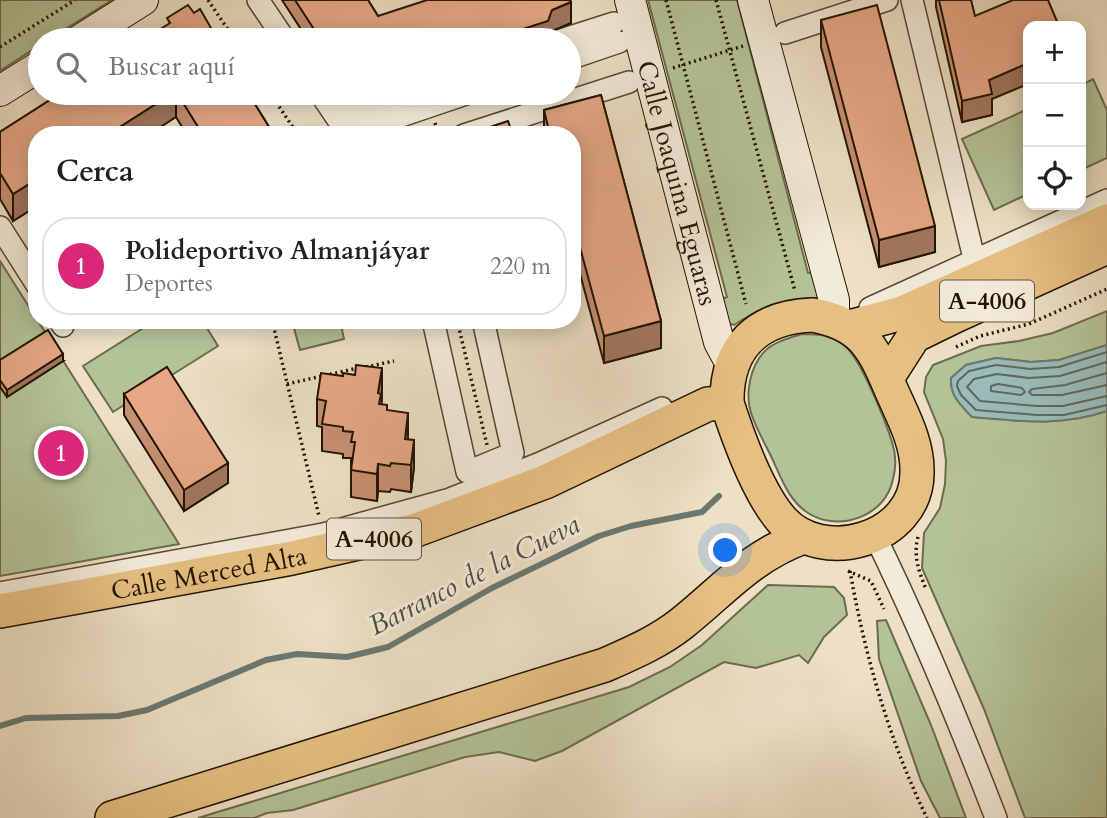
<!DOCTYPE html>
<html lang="es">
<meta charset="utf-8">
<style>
body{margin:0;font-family:Cardo,serif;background:#f2f2f2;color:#222}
.controls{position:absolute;right:21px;top:21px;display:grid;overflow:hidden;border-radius:14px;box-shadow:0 4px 18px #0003}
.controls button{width:63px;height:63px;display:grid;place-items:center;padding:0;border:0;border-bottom:2px solid #e0e0e0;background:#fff;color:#222;font:35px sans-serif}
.you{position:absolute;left:726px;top:551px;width:24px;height:24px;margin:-18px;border:5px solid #fff;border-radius:50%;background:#1a73e8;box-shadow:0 0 0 10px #1a73e833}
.badge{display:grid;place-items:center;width:46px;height:46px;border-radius:50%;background:#db2777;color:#fff;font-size:23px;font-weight:700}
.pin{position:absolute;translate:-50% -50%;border:4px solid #fff;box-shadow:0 2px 7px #0006}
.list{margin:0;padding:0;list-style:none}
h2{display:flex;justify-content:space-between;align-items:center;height:91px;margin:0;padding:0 28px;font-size:30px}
h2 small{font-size:23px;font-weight:400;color:#767676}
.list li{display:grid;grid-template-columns:46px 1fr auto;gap:21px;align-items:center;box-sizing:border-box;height:98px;margin:0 14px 14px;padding:0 14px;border:2px solid #e0e0e0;border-radius:28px}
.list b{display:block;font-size:26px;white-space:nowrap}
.list p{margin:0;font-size:23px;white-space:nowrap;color:#767676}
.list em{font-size:23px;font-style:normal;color:#767676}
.icon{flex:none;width:38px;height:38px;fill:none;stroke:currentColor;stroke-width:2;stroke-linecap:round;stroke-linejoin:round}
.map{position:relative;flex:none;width:1107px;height:818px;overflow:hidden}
.search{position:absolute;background:#fff;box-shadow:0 4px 18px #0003;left:28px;top:28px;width:553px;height:77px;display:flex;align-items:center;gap:18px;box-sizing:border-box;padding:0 24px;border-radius:38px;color:#767676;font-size:26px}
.panel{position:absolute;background:#fff;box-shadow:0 4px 18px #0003;left:28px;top:126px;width:553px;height:203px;border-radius:28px}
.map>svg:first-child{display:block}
</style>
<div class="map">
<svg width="1107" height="818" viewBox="0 0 1107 818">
<rect width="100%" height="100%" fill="#ede0c5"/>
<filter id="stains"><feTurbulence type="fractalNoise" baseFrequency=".00286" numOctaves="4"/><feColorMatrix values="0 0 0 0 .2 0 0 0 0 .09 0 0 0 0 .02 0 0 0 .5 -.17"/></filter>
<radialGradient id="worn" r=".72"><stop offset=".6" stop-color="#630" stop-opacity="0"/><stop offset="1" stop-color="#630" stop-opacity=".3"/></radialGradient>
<path fill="#b4c397" stroke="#6c6b4c" stroke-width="2" d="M0,0H112L48,40H40V45L0,71Z
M648,0H737L808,273L816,272L823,298C785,297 766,304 734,325L727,323L718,300L727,297Z
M1093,79L1107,110V158L1081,170V85Z
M1028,109V194L994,210L962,139Z
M0,261L179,544L0,576Z
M1107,311V345L1059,360L1031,362L996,358L966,365L951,378C950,396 960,404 972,417C1020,421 1060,427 1107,411V818H1025L984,709L922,568L924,533L940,508L945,484L946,461L943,439L924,392L926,377L933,365L981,346L1019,341L1053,333Z
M156,320H202L218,346L113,412L83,366Z
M328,320H340L344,339L300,350L294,328Z
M802,334C819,334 833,335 846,347C862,362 885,420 892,442C896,454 896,468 893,479C886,516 839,533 808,513C788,500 781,477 771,456C764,442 756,428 751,413C745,394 750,367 764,352C773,342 789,338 802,334Z
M768,585L834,587L844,598L847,615L824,637L808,663L799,655L756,668L724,662L562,751L535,761L499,752L465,757L293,810L267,813L254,818H198L629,687L670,667L702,645Z
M886,620L931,725L966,818H940L921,781L879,659L877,621Z"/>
<path fill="#9abcba" stroke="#6b7870" stroke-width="2" d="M1107,345V411C1060,427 1020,421 972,417C960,404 950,396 951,378L966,365L996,358L1031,362L1059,360Z"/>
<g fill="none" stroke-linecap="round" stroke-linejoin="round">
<path stroke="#5f685e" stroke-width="2" d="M1107,352L1059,367L1030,369L996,365L969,371L958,381L957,386L961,395L976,410L1037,415H1064L1107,405
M1107,362L1060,376L1029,378L997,374L974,379L967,387L980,401L1037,406H1063L1107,396
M1107,373L1065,385L1032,389L1029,392L1032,395H1062L1107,385
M998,384L1022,388L1025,392L1021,395L991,391V386Z"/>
<path stroke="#6b7870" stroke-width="6" d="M0,726L26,718L118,716L147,710L266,660L297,654L347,657L388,647L492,588L599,536L631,526L702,512L719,496"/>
<defs>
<path id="street" d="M258,0L285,40
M912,0L972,250
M785,33L887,0
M561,40L614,23
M569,59L619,42
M320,93L343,127
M336,116L404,93
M348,134L469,93
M464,135L629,82
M0,227L37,285
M870,308L1107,200
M59,320L63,326
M433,320L467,472L513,453L483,320
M875,536C920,628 959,722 996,818
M0,593L323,534L450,499L538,464L662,408"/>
<g id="secondary">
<path id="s1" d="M630,0L719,342L731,364"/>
<path d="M753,0L834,300V319"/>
<path d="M80,40L143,0"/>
<path d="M0,91L40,66"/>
</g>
<g id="primary">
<path d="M813,315C861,324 872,345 890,387C902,415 918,442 917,473C917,539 822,567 781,519C758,492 738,437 727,403C726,346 758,317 813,315Z"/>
<path d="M850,327L902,313L1107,221"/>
<path d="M887,378L914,336L957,315L1107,247"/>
<path id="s2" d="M0,611L292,558L416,530L545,482L708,404L727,403"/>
<path d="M112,818L605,665C632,653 658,642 681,624C725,589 748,558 803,537"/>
</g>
</defs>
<use href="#street" stroke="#564632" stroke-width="24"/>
<use href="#secondary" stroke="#241301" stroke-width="32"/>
<use href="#primary" stroke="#241301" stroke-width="36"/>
<path stroke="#241301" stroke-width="3.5" stroke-dasharray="2 3.5" stroke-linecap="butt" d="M208,0L235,40
M666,0L746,304
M716,0L795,291
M0,47L75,0
M673,68L743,46
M270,93L298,135
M435,123L439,135
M272,320L319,516
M457,320L487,445
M956,347L980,336L1029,324L1107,289
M366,367L394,361
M287,384L358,368
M918,537C913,556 919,572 926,589
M848,571L871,581L884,609
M850,571C865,656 889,740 927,818"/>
<use href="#street" stroke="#f3ebd9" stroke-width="21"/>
<use href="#secondary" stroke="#f3ebd9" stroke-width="30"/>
<use href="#primary" stroke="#e6c082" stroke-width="33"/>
</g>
<path fill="#c69073" stroke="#241301" stroke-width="2" d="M282,0H368L378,16L571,23L552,31L549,40H308Z
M936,0H971L992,99V115L962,122L936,7Z
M821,20L935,252L879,267L821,47Z
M61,93H248L274,135H187L176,117L37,135V206L13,221L0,199V132Z
M601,95L661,321V348L604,363L572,244V135H544V110Z
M0,360L63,361L7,397L0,387Z
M124,394L228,483L184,511L124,415Z
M382,395L381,404L387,410L408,439L414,467L411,492L391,489L390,492L378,491L377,501L351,497V458H343V454L322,451V427L317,426V399Z"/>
<path fill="#a1765e" stroke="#241301" stroke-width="2" d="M571,2V23L552,31L549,40H489L552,10Z
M1028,63V84L992,99V115L962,122V101L989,80Z
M173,93H176V117L148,135H107Z
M345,93H364L345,99Z
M37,179V206L13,221V194Z
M935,226V252L879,267V240Z
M661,321V348L604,363V336Z
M63,354V361L7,397V390Z
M382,368V395L381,420L378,393Z
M408,413V440L405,465V439Z
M414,440V467L411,492V465Z
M228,463V483L184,511V490Z
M378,464V491L377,501V474Z"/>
<path fill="#e6a886" stroke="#241301" stroke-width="2" d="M295,0H368L378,16L427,0H570L571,2L552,10L548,21L489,40H321Z
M939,0H971L975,16L1013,0H1048L1059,26H1028V63L989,80L992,94L962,101Z
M188,5L194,13L200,9L211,28L209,30L216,40H143L170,23L167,18Z
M877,5L935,226L879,240L821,20Z
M61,93H173L107,135H37V179L13,194L0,173V132Z
M177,93H248L274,135H203Z
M601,95L661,321L604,336L572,218V135H550L544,110Z
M508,121L513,135H466Z
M48,330L63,354L7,390L0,380V360Z
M356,365L382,368L378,393L381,394L379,404L387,405V410L408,413L405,439L414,440L411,465L391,463L390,466L378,464L377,474L351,470L355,442H351L353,432L343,431V427L322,424L326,401L317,399L321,373L343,376V373L355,375Z
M167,367L228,463L184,490L124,394Z"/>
<g text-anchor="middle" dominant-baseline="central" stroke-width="6" stroke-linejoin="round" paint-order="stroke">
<g fill="#f3ebd9" stroke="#625442" stroke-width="2">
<rect x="940" y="280.5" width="94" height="41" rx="5"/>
<rect x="327" y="518.5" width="94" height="41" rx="5"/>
</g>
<g font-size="24" font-weight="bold" fill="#241301">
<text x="987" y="301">A-4006</text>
<text x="374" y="539">A-4006</text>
</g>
<g font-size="26" fill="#241301" stroke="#f3ebd9">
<text stroke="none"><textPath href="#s1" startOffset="189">Calle Joaquina Eguaras</textPath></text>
<text stroke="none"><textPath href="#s2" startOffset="212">Calle Merced Alta</textPath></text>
</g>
<g font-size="28" font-style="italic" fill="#4d4e42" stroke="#f3ebd9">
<text transform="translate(474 575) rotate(-27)">Barranco de la Cueva</text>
</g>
</g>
<rect width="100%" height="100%" filter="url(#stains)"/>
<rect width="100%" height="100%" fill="url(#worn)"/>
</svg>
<div class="controls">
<button>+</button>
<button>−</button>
<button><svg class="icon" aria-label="locate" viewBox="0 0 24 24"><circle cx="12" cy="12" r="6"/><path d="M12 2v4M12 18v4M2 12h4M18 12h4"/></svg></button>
</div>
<div class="you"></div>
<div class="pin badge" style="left:61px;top:453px">1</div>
<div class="search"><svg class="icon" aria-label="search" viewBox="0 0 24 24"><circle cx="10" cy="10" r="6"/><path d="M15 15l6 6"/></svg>Buscar aquí</div>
<section class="panel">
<h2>Cerca<small></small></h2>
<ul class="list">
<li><span class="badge">1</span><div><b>Polideportivo Almanjáyar</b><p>Deportes</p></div><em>220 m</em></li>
</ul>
</section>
</div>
